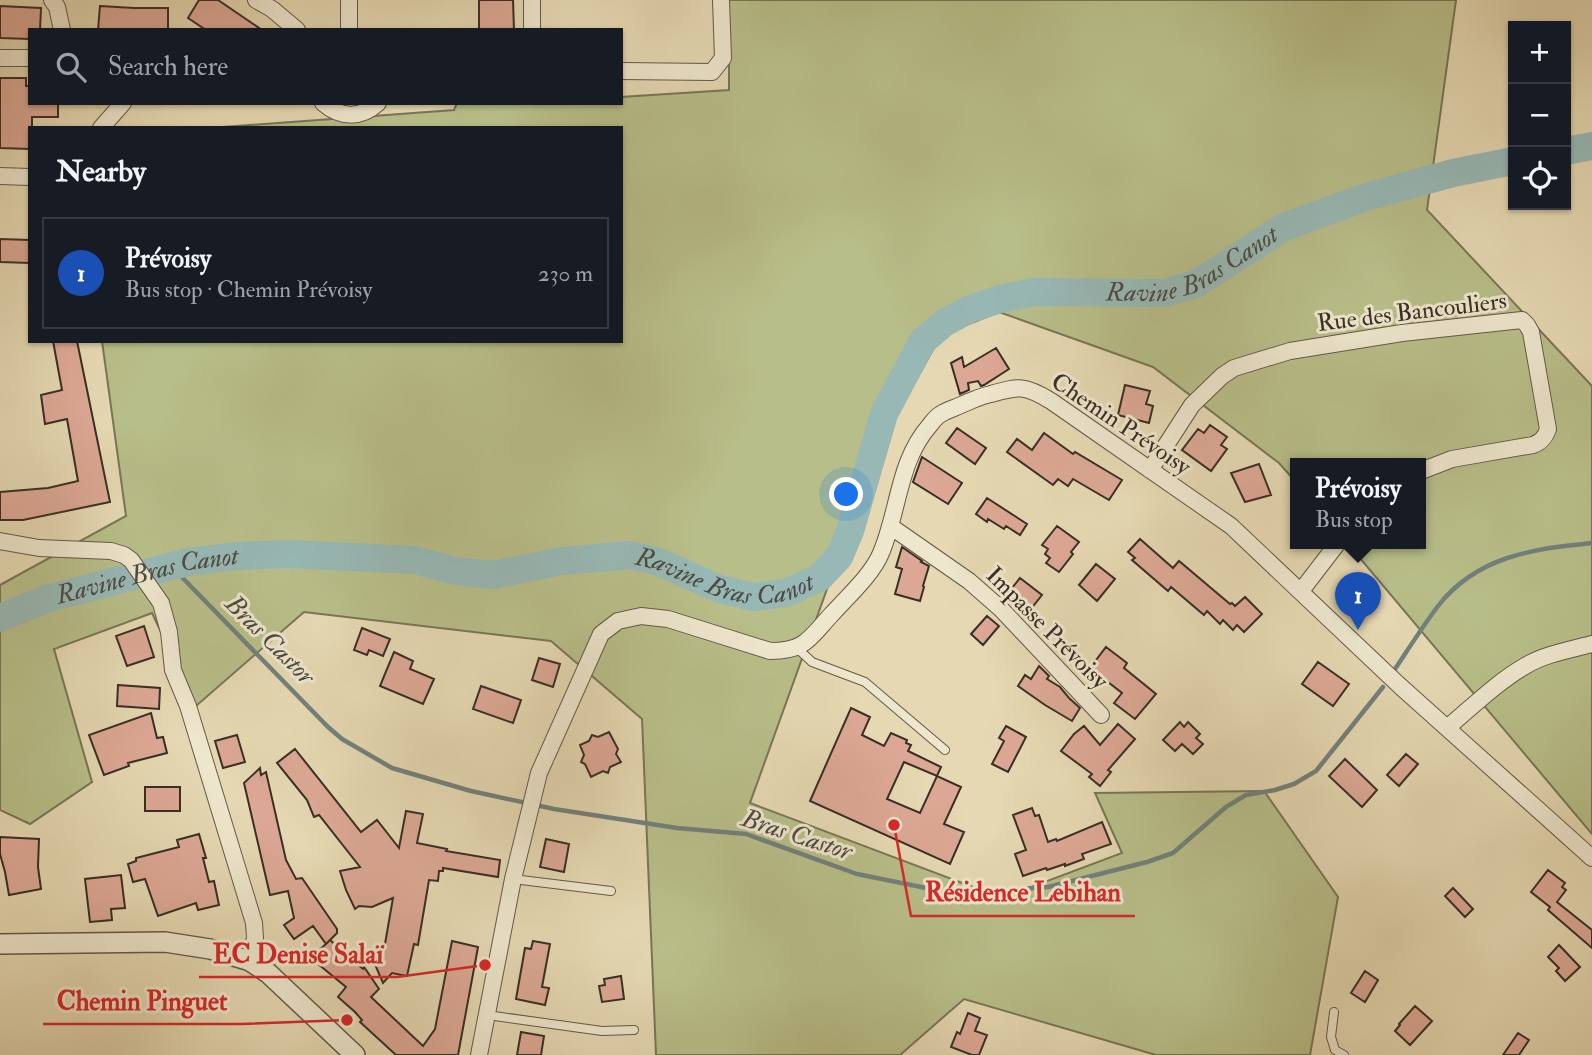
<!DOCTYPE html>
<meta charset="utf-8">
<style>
body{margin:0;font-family:"IM FELL Double Pica",serif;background:#20242c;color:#f1f3f6}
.controls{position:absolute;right:21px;top:21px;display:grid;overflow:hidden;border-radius:0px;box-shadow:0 2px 5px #0004}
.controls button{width:63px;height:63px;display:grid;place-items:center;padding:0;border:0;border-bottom:2px solid #363941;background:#171b24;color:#f1f3f6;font:35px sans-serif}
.you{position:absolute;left:847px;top:495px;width:24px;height:24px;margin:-18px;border:5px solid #fff;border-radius:50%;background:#1a73e8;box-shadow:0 0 0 10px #1a73e833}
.badge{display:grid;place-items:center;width:46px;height:46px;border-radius:50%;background:#c59692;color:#fff;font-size:23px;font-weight:700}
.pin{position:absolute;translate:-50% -58px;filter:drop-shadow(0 2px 4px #0008)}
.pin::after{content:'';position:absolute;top:37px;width:24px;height:21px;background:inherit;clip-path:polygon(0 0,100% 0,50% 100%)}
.popup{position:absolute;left:1290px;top:458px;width:136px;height:91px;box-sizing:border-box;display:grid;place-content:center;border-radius:0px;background:#171b24;filter:drop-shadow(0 2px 5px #0005);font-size:23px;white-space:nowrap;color:#9ea1a6}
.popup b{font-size:26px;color:#f1f3f6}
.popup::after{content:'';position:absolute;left:50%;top:100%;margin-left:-14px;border:14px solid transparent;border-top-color:#171b24}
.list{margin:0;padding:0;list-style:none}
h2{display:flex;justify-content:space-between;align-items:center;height:91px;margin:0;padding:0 28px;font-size:30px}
h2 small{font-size:23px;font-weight:400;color:#9ea1a6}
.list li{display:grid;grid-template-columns:46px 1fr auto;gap:21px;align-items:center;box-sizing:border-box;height:112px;margin:0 14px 14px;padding:0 14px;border:2px solid #363941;border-radius:0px}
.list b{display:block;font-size:26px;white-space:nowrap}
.list p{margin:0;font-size:23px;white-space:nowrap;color:#9ea1a6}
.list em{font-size:23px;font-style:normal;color:#9ea1a6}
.icon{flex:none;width:38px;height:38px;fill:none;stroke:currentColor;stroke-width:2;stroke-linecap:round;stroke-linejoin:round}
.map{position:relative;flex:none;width:1592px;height:1055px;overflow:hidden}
.search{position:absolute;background:#171b24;box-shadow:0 2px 5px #0004;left:28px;top:28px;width:595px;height:77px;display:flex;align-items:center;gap:18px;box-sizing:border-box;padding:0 24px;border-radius:0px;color:#9ea1a6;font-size:26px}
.panel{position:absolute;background:#171b24;box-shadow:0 2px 5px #0004;left:28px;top:126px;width:595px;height:217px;border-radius:0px}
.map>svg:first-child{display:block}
</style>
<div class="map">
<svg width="1592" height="1055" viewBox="0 0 1592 1055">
<rect width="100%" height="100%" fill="#e5d8b2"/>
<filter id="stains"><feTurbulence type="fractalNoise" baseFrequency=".00286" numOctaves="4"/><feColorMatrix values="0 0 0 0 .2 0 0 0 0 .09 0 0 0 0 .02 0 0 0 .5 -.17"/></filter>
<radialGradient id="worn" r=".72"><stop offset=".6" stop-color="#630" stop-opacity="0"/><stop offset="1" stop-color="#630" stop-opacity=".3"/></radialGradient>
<path fill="#b8be89" stroke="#787658" stroke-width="2" d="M729,0H1456L1427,210L1592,386V834L1348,544H1421V464H1295V481L1279,463L1153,367L999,312L941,335L876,453L750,803L1002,898L1122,853L1095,793L1264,791L1338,897L1310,1055H1156L964,999L900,1055H656L642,719L551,641L304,612L196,706L152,613L54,649L92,782L30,824L0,810V585L126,516L102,341H621V128H209L454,110L457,103H621V97L729,90Z"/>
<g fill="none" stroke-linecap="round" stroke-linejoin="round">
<path stroke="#72817c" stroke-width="4.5" d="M172,567L328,727L342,739L392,768L471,791L554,809L677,828L746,834L857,874L936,890L980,892L1048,887L1147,862L1173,853L1226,807L1246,795L1275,790L1294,784L1316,771L1383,687
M1395,669C1409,648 1423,626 1438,606C1477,556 1533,549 1592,543"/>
<g stroke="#98b8b5" stroke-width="28">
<path d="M1566,151L1592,146"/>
<path id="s1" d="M0,618L46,599L188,562L238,556L289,554L415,560L455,571L493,575L562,561L630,555L659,562L719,589L753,597L786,593L819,578L839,557L850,531L884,414L922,342L944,323L970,309L1000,299L1033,292L1164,293L1196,284L1284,227L1366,197L1453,173L1513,161"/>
</g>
</g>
<path fill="#dca895" stroke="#392e26" stroke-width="2" d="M199,0H218L262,30H206L188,18Z
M479,0H513L514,30H479Z
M0,6L41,8L40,30H30V39L0,38Z
M100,6L134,8H168V30H98Z
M0,78H26V86H30V103H58V117H32V128H30V149L0,148Z
M0,239L30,240V263L0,262Z
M53,341H77L110,502L23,520H0V492L48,488L78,481L67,419L45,424L41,395L62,390Z
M996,348L1009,369L984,385L981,386L978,381L968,383L969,390L960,394L951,363L962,357L964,367Z
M1125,385L1150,391L1146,404L1153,406L1149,423L1118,415Z
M1210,425L1227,437L1221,445L1227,449L1211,471L1182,450L1198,429L1204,433Z
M957,428L986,448L975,464L946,443Z
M1044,433L1073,454L1075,452L1122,480L1109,500L1073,479L1068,486L1058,479L1053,485L1007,452L1017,439L1032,450Z
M922,457L962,483L948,504L913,482Z
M1259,464L1271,495L1245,502L1231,473Z
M987,498L1027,524L1020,535L1006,526L1004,529L988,519L987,522L976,514Z
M1057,526L1079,542L1071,552L1073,554L1059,572L1046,563L1050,558L1045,554L1048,549L1042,545Z
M1140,539L1173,568L1179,561L1230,604L1232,603L1235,606L1245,597L1262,614L1244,632L1237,625L1233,630L1223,620L1220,624L1207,611L1204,615L1171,587L1168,591L1132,560L1135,558L1128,552Z
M902,547L922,561L921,562L929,566L923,586L924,587L920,601L895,594L902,569L896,567Z
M1096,564L1115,579L1097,601L1079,585Z
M1020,578L1042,595L1030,610L1008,593Z
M987,616L999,626L983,645L971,634Z
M144,626L154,657L127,666L116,636Z
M362,628L390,639L383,656L369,650L367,655L354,650Z
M1106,647L1127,663L1124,668L1156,694L1135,719L1114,703L1122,693L1090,668Z
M394,652L413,661L410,669L434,679L423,704L380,686Z
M539,658L560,664L553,687L532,680Z
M1318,662L1349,684L1333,706L1302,684Z
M1039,666L1049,676L1047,679L1060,687L1069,698L1080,708L1072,721L1045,705L1018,686L1025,675L1031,679Z
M118,685L160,688L159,709L117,706Z
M481,686L521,700L513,723L473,709Z
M851,708L870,717L862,735L884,746L891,733L907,740L906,743L911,745L908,751L941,767L937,776L904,762L887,799L920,813L937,776L961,787L944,824L964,832L950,864L810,801Z
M151,713L157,738L163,737L167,753L128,763L129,766L104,775L89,735Z
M1180,722L1184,727L1188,722L1200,734L1196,738L1203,744L1193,754L1182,744L1175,751L1163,740Z
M1118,724L1135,739L1108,770L1111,772L1100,786L1089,777L1092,774L1061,751L1074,734L1084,726L1100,745Z
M1006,726L1026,737L1008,772L992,764L1004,741L999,738Z
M609,732L618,749L616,754L621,762L610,767L608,773L603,771L591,777L585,764L581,762L584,755L580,745L589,741L592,735L598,737Z
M237,735L245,762L223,768L215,741Z
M295,749L361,832L377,820L399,848L406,811L423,814L417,843L447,849L446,851L500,860L498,877L443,868V871H439L438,881L429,880L418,945L414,944L407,976L392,973L383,983L373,960L385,944L393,898L372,907L359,906L355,909L346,890L340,871L360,867L319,815L314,817L307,800L277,763Z
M1406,754L1418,764L1399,786L1387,775Z
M1345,759L1377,790L1362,807L1329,776Z
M260,768L261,775L266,772L286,860L296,879L302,878L337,929V933L326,944L313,926L294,939L284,925L294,918L288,891L270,895L244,783Z
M145,787H180V811H145Z
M1032,808L1035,816L1039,815L1048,842L1056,839L1057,841L1102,822L1111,844L1082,854L1084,859L1065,866V864L1047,870L1046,868L1023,876L1015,854L1026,850L1013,815Z
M199,834L206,858H203L209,882L214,881L219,905L198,910L196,903L158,916L145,879L133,882L128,864L136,861V858L179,847L177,840Z
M0,837L39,839L38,867L41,889L9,895L5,872L0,854Z
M546,839L569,844L564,872L540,867Z
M1548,870L1565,883L1562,887L1566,890L1557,902L1592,930V948L1548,910L1550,907L1531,892Z
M121,875L125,908L111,909L112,920L90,922L85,879Z
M1453,888L1473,909L1465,917L1445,896Z
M330,940L363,969L364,967L379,989L371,997L423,1046L435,1029L452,941L478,947L458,1055H396L360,1022L362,1020L355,1012L338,997L346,987L318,964L320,962L313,956Z
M533,941L550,944L542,987L549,988L545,1005L516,999L525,948L531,949Z
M1559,945L1580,967L1565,981L1556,971L1559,968L1548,957Z
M1365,971L1378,980L1365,1002L1351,993Z
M621,976L624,999L602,1002L599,986L605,985L604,979Z
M1415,1006L1432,1021L1410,1045L1395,1031L1400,1025L1399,1024Z
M968,1013L980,1018L975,1031L987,1035L979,1055H972L951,1047L957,1032L960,1034Z
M521,1032L544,1036L541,1055H517Z
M1518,1033L1529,1040L1519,1055H1503Z"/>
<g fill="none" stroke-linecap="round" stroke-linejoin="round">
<defs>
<path id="service" d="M797,648L812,662L865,682L945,750
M513,879L611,891
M1334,1012L1331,1037L1335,1050L1344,1055
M487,1015L602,1031L634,1030"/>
<path id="minor" d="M52,0L57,7L62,30
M256,0L272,9L297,30
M349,0V30
M532,0V30
M0,58H30
M621,71L712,72L723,58L721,0
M323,103C340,118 361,119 378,103
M101,128L123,103
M0,176L30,177
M1150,470L1192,405L1222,376L1234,368L1290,351L1402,333L1522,320L1527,325L1531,332L1548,429C1545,438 1541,442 1533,445L1452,459L1421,471
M890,526L969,581L1001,609L1101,715
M0,541L39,548L111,551L124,555L131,560L161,603L169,632L173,670L188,706L254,923L255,938L250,961
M1301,591L1337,544
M1447,728C1472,707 1496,683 1525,666C1545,654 1569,650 1592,644
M479,1055L513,879L539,773L601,634L618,621L641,616L668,619L770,651C805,651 809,639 831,615C847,597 872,575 881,553C899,511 898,461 930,425C933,421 937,416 941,414C947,410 955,408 961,405C971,401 980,396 991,394C1019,386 1025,385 1051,401L1231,526L1400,686L1592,858"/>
<path id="tertiary" d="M0,944L165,942L210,949L250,961L268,973L285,989L355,1055"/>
</defs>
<use href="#service" stroke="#645849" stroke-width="10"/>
<use href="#minor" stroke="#645849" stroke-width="18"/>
<use href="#tertiary" stroke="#645849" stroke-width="22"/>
<use href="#service" stroke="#eee6cd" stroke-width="8"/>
<use href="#minor" stroke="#eee6cd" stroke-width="16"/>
<use href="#tertiary" stroke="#eee6cd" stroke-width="19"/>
</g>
<g text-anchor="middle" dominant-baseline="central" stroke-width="6" stroke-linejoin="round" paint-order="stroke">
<g font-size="24" fill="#392e26" stroke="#eee6cd">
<text transform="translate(1412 312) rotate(-7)">Rue des Bancouliers</text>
<text transform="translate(1121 424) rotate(34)">Chemin Prévoisy</text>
<text transform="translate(1047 628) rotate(45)">Impasse Prévoisy</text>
</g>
<g font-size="26" font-style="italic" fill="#4c4a43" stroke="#eee6cd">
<text stroke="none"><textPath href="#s1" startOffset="1393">Ravine Bras Canot</textPath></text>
<text stroke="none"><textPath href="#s1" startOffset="742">Ravine Bras Canot</textPath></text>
<text stroke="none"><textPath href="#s1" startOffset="154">Ravine Bras Canot</textPath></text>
<text transform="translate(270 640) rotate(45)">Bras Castor</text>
<text transform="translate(797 835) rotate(18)">Bras Castor</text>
</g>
</g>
<path fill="none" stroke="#d62828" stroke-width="2.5" d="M894 825L911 916H1135M485 965L397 977H199M347 1020L241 1024H43"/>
<g fill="#d62828" stroke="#eee6cd" stroke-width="2.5">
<circle cx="894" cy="825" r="7"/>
<circle cx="485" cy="965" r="7"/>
<circle cx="347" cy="1020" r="7"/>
</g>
<g font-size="26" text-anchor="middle" font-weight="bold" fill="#d62828" stroke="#eee6cd" stroke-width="6" stroke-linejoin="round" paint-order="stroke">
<text x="1023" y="901">Résidence Lebihan</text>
<text x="298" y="963">EC Denise Salaï</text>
<text x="142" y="1010">Chemin Pinguet</text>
</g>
<rect width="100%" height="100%" filter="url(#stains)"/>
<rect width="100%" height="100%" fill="url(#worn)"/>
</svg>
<div class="controls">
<button>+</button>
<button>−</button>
<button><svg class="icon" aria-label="locate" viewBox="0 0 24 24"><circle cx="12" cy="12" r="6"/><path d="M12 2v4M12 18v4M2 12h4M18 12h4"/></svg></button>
</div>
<div class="you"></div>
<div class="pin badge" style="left:1358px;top:630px;background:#1a4fb4">1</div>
<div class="popup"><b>Prévoisy</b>Bus stop</div>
<div class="search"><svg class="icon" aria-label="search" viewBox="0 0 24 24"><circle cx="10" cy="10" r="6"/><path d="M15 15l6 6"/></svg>Search here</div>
<section class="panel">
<h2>Nearby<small></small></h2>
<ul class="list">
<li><span class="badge" style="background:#1a4fb4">1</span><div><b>Prévoisy</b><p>Bus stop · Chemin Prévoisy</p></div><em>230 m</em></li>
</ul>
</section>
</div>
